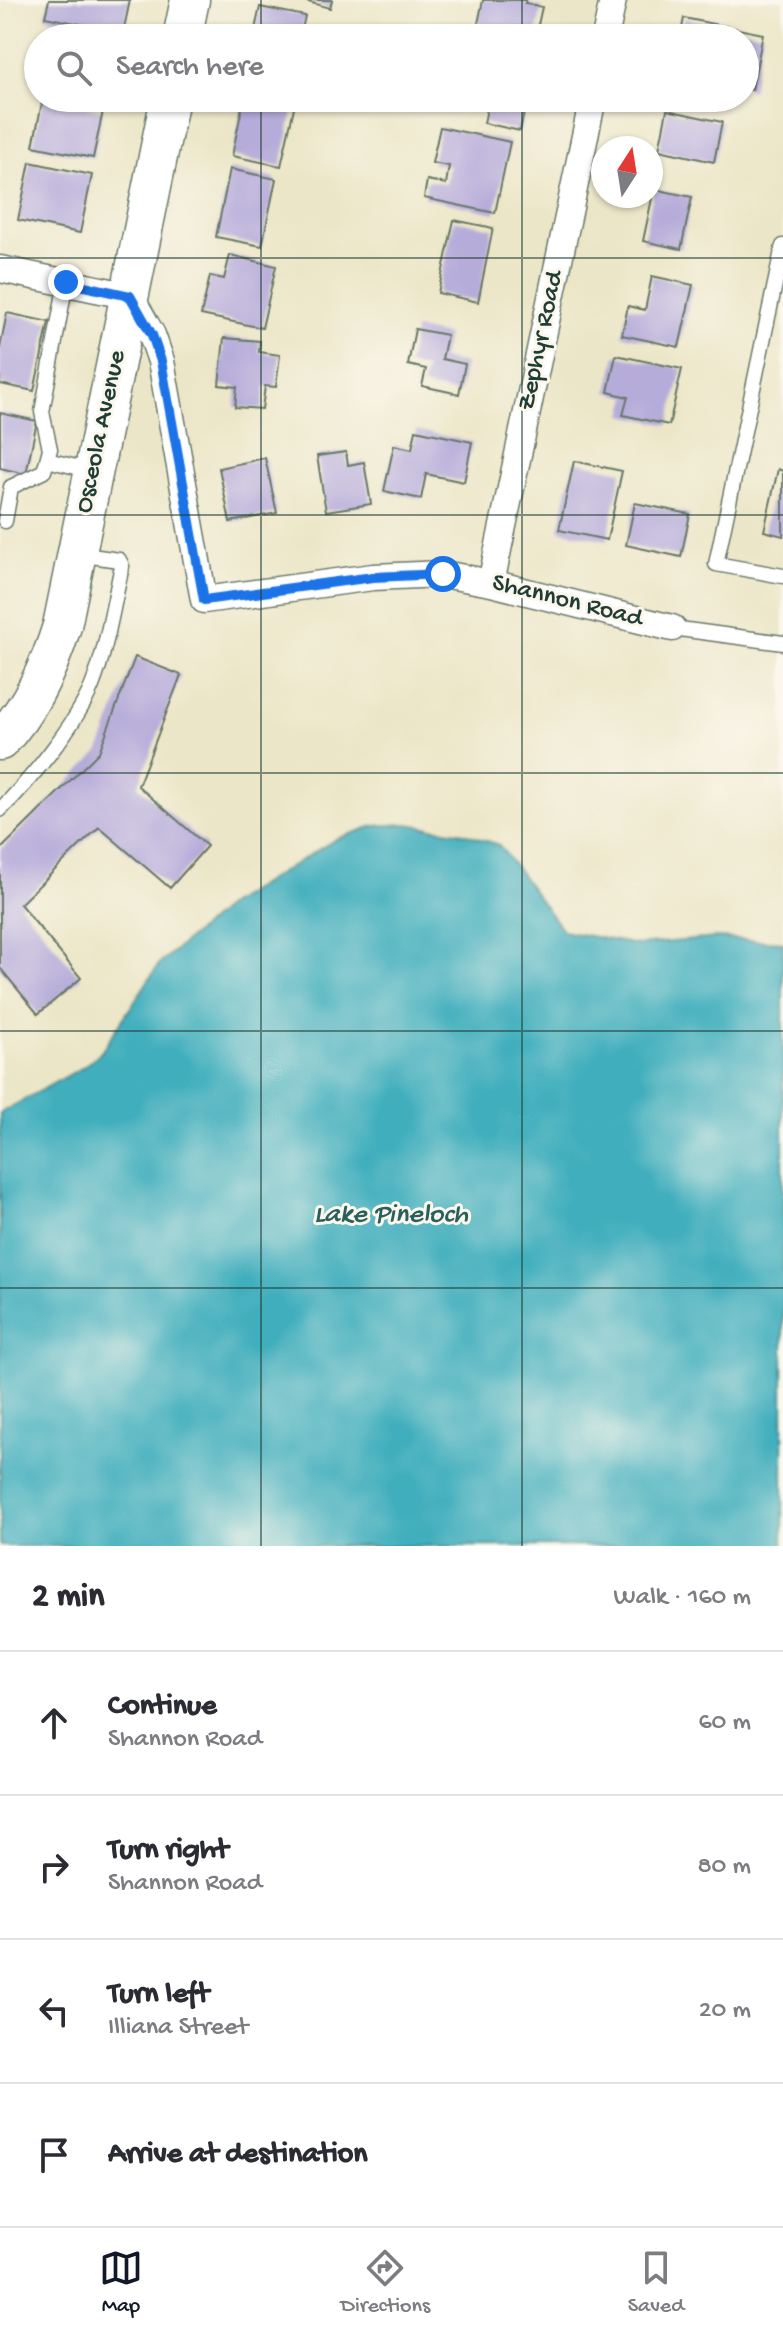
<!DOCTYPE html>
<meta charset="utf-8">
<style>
body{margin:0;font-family:"Gochi Hand",sans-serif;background:#f7f7f7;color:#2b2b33}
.compass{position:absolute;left:591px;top:136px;width:72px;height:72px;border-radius:50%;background:#fff;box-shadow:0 2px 6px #0004;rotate:12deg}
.stop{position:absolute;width:24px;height:24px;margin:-18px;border:6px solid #1a73e8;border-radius:50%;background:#fff}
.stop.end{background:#1a73e8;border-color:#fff;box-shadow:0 2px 8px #0008}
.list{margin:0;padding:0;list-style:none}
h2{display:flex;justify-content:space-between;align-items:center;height:104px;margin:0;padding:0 32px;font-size:34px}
h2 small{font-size:26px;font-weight:400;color:#7c7c81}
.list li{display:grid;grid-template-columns:52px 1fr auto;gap:24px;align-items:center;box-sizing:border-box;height:144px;padding:0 32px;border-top:2px solid #e1e1e2}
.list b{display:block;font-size:30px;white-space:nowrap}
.list p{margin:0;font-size:26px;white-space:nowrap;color:#7c7c81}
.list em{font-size:26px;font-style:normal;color:#7c7c81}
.icon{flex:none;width:44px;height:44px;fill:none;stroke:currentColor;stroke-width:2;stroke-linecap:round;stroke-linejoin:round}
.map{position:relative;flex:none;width:783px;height:1546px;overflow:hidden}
.search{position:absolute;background:#fff;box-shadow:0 2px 6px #0004;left:24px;right:24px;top:24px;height:88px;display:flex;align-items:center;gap:20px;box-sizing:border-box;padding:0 28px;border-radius:44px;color:#7c7c81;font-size:30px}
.sheet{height:680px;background:#fff}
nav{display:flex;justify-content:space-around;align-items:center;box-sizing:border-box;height:112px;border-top:2px solid #e1e1e2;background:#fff;font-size:22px;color:#7c7c81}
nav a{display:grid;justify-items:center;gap:4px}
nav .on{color:#111827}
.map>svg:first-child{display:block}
</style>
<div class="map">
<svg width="783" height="1546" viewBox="0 0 783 1546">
<rect width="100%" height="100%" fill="#fbf7ec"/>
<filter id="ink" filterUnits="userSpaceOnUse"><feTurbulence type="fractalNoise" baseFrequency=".0125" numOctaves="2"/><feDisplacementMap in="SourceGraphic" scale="16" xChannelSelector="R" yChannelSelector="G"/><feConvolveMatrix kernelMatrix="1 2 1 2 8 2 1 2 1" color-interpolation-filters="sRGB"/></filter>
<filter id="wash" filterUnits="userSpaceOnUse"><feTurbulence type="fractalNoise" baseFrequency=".006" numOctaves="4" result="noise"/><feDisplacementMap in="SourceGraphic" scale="32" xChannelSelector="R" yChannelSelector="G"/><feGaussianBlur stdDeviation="1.8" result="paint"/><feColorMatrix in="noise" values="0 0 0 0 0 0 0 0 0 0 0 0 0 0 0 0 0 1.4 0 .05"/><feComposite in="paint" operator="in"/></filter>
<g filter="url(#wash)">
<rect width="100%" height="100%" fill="#ece6c8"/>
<path fill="#40aebd" stroke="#307678" stroke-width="2" d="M407,824L464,833L499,845L563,931L637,945L716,938L783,942V1546H0V1113L83,1067L101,1052L160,963L231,903L336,839L374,826Z"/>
<g id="blocks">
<path fill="#b6acda" d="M49,0H130L122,38H82L85,25L45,17Z
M301,0H332L330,8Z
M483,0H526L525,3L542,7L535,38H499L476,33Z
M260,7L305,16L300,38H253Z
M684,18L763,34L752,90L745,88V38H680Z
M43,98L103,111L93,158L33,146Z
M244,98H272L295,103L281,166L232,156Z
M467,98H527L520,131L484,123L488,104Z
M667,110L722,122L714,162L659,150Z
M440,127L510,142L495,213L424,198L427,180L446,184L449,166L432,163Z
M30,162L92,175L80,233L18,220Z
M230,169L276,179L262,246L216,237Z
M654,189L692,197L681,249L643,241Z
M454,220L493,228L478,302L438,293Z
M230,255L276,266L262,328L201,315L210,276L224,279Z
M652,276L693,285L679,347L622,335L628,306L645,310Z
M7,313L49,322L34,391L0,384V348Z
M415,329L447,335L442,359L465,364L459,394L422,386L426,369L408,365Z
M224,338L260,341L259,352L280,355L276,387L265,386L262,409L235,407L237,387L219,385Z
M616,355L682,369L669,425L623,415L628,397L608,392Z
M0,413L37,421L26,474L0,468Z
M416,430L472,442L464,482L426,474L421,499L384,491L394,445L412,449Z
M346,452L348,465L364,462L371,504L326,511L317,456Z
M265,458L277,513L230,522L219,468Z
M574,461L622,471L607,540L559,530Z
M778,469L783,471V536L764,531Z
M635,503L690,514L681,557L626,545Z
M135,657L181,675L138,786L207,846L170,888L99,827L20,904L81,978L38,1014L0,968V850L99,752Z"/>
</g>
</g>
<g filter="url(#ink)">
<use href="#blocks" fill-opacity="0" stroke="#677868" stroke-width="2"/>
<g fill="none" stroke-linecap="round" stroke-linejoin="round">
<defs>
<path id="lane" d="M783,246L716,564L783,576
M47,460L93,471
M5,521L11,487L44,471L50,449L42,412L66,282
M672,628L783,643
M0,810C30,781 76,724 92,686C107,648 113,605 122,566L119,560L77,554"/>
<path id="street" d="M605,38L613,0
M0,269L130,296L152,335L161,361L204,600L373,577L443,574L491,583L672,628
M491,583L593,98"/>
<path id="secondary" d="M182,38L190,0
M0,741C30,709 49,668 62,626L170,98"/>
</defs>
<use href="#lane" stroke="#677868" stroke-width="17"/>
<use href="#street" stroke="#677868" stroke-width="29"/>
<use href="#secondary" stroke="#677868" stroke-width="41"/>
<use href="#lane" stroke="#fff" stroke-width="14"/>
<use href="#street" stroke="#fff" stroke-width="26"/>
<use href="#secondary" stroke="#fff" stroke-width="38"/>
</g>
</g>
<g fill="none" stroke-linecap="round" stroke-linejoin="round" filter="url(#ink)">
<path stroke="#1a73e8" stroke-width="10" d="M66,282L130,296L152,335L161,361L204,600L373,577L443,574"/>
</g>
<path fill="none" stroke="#1f3d34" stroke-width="2" stroke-opacity="0.55" d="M261,0V38M522,0V38M261,98V1546M522,98V1546M0,258H783M0,515H783M0,773H783M0,1031H783M0,1288H783"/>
<g text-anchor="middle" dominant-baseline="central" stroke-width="6" stroke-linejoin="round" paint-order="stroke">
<g font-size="26" fill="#1f3d34" stroke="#fbf7ec">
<text transform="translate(542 341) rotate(-78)">Zephyr Road</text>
<text transform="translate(102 432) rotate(-78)">Osceola Avenue</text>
<text transform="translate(567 602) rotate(14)">Shannon Road</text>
</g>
<g font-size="28" font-style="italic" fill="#295f5d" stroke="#fbf7ec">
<text x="391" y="1215">Lake Pineloch</text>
</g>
</g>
</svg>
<svg class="compass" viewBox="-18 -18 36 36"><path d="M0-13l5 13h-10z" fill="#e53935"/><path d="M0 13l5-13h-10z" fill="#7c7c81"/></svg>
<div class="stop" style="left:443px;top:574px"></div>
<div class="stop end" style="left:66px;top:282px"></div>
<div class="search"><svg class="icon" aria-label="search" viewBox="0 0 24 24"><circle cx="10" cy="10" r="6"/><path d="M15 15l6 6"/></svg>Search here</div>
</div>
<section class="sheet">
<h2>2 min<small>Walk · 160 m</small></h2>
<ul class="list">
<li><svg class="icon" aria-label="ahead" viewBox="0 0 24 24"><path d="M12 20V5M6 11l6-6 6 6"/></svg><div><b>Continue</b><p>Shannon Road</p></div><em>60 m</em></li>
<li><svg class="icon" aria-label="right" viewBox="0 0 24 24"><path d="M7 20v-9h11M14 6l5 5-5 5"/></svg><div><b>Turn right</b><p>Shannon Road</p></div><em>80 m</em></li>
<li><svg class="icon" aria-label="left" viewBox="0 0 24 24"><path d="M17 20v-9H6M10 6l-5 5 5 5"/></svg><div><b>Turn left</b><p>Illiana Street</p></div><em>20 m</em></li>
<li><svg class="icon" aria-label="arrive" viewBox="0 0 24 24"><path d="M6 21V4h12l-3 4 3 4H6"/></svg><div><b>Arrive at destination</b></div></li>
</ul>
</section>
<nav>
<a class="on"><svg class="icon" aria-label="map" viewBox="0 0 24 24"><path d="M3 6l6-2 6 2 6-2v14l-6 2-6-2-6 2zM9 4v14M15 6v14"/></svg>Map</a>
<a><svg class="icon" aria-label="directions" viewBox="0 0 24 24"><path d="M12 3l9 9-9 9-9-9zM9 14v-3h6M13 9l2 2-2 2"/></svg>Directions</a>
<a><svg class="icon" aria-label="saved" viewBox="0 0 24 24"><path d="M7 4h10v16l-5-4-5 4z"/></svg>Saved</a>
</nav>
